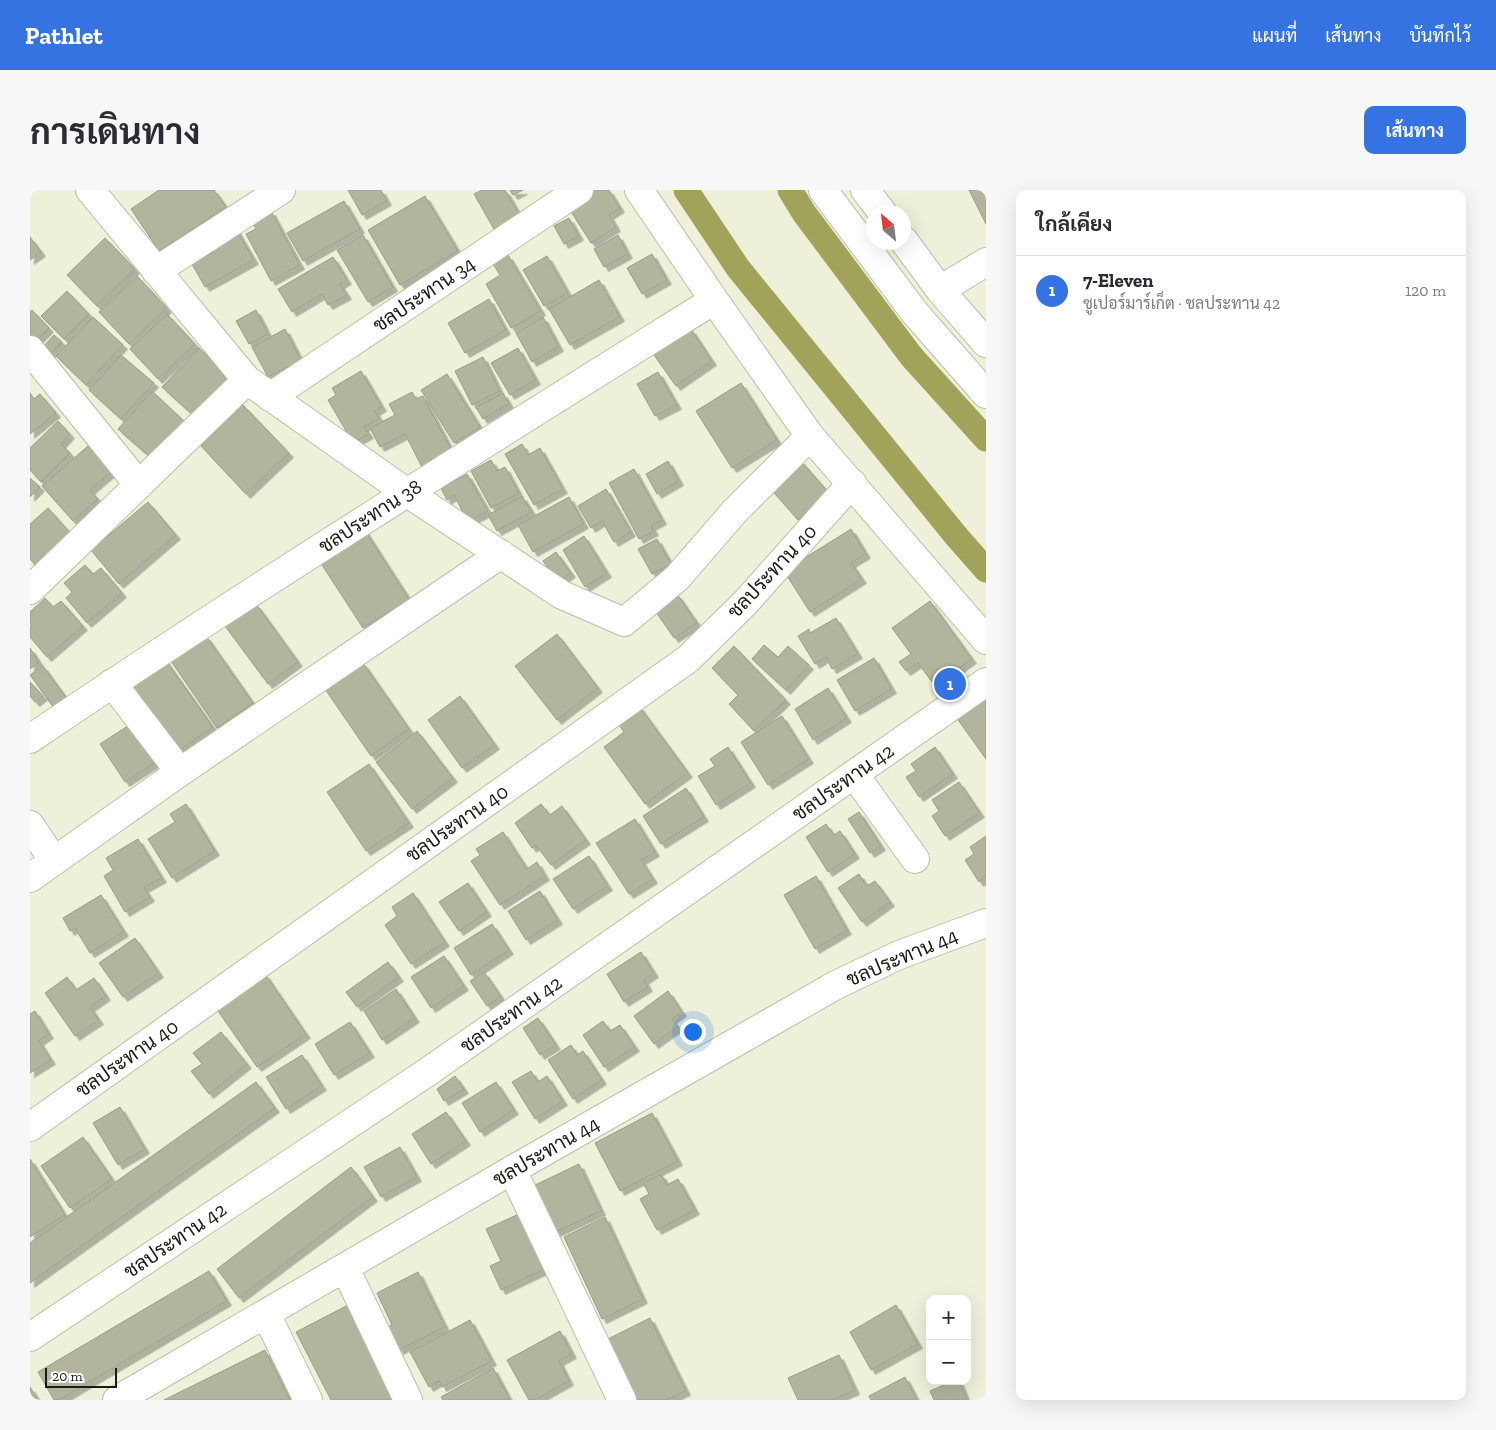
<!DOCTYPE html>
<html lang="th">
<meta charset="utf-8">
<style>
body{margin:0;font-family:"Zilla Slab",Sarabun,serif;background:#f7f7f7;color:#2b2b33}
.controls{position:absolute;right:15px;bottom:15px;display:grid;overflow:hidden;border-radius:10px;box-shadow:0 5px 20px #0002}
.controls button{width:45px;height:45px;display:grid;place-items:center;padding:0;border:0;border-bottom:1px solid #e1e1e2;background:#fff;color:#2b2b33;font:25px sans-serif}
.compass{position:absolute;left:836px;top:15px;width:45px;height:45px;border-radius:50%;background:#fff;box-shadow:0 5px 20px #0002;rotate:332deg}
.scale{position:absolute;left:15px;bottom:12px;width:72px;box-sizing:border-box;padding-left:5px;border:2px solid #1b1c14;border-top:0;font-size:14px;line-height:18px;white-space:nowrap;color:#1b1c14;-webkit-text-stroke:4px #fff;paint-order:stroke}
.you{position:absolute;left:662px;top:841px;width:18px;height:18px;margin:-12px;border:4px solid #fff;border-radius:50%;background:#1a73e8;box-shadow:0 0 0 8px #1a73e833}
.badge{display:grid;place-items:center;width:32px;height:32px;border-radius:50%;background:#3673e2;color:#fff;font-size:16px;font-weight:700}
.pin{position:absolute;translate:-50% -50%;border:2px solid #fff;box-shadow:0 1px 5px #0006}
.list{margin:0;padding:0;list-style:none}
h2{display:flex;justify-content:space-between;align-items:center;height:65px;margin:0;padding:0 20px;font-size:21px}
h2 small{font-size:16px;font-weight:400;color:#7c7c81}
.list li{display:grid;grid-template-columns:32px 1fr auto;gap:15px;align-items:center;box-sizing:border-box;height:70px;padding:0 20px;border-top:1px solid #e1e1e2}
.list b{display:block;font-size:19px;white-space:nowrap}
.list p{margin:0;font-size:16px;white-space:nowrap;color:#7c7c81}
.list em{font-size:16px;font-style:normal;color:#7c7c81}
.map{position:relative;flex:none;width:956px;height:1210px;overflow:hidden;border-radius:10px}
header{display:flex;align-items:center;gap:30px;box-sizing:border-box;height:70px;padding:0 25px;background:#3673e2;color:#fff}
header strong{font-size:24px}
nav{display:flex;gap:28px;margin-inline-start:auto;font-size:18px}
.intro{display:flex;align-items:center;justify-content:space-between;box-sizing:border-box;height:120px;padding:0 30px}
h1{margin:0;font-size:35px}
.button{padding:12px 22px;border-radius:10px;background:#3673e2;color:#fff;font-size:18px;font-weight:700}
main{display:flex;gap:30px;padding:0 30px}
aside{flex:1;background:#fff;border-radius:10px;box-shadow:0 5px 20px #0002}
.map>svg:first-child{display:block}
</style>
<header>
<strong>Pathlet</strong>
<nav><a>แผนที่</a><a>เส้นทาง</a><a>บันทึกไว้</a></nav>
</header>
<div class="intro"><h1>การเดินทาง</h1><a class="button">เส้นทาง</a></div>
<main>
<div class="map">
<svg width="956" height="1210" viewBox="0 0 956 1210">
<defs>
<filter id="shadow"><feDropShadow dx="4.5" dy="4.5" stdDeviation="0" flood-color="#0004"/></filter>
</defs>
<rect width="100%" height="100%" fill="#eef0d9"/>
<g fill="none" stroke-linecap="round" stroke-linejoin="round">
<path stroke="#a0a359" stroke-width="25" d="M656,0L708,78L927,347L956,380
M760,0L774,23L881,166L956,249"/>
</g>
<path fill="#b2b49e" stroke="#9b9c87" filter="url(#shadow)" d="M129,0H184L196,17L129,61L101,19Z
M318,0H351L357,11L332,25Z
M452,0H475L491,27L465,41L444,4Z
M480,0H493L483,5Z
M566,0H579L590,18L579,25L586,37L561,53L538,17Z
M939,0H956V34Z
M395,6L428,61L370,95L338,40Z
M314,11L330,39L273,71L257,43Z
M241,21L270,75L241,91L216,44L226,39L221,31Z
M539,28L549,46L534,54L524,36Z
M206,39L224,70L175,97L162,74L189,59L185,51Z
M333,45L363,97L338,112L307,60Z
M588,45L598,64L574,77L564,59Z
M0,47L11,62L0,70Z
M75,48L105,79L67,116L37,85Z
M622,64L637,90L612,104L597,78Z
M478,65L511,121L481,138L456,94L470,85L463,74Z
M517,66L538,103L514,116L493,80Z
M303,67L317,90L310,94L317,105L298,115L292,104L262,122L248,99Z
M107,86L137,118L99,154L69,122Z
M569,90L590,127L540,155L519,119Z
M37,101L59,124L34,149L11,126Z
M459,109L476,140L435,163L418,133Z
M2,120L19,138L6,151L0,145V122Z
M226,120L238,144L219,154L206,131Z
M137,124L165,154L128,189L100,159Z
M63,127L93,155L56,195L26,166Z
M513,127L529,157L502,172L486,143Z
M255,139L271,170L238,187L222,157Z
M661,139L682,171L646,196L624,165Z
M24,145L32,152L19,165L12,158Z
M169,158L200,186L164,226L132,197Z
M488,158L506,190L480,205L461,173Z
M91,165L124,193L91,229L59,200Z
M453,167L470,201L442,215L425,181Z
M331,181L352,217L345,221L349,228L334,237L339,244L323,253L298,210L306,205L302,198Z
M628,182L647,215L625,226L607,194Z
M417,184L450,237L424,253L391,200Z
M711,193L747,250L702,278L666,221Z
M122,201L154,231L120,267L88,239Z
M382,202L386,209L393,206L422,261L392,277L375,244L350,257L340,238L365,225L359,214Z
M0,203L4,209L10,204L26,223L0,244Z
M473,203L479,214L453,229L446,217Z
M213,215L259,263L216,304L171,256Z
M28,231L40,244L31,254L40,263L11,292L0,280V258Z
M492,254L498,265L510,258L533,299L504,315L475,264Z
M58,256L81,282L60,300L68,309L43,331L12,296Z
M461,270L467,281L475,277L489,303L461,318L441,281Z
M770,270L799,303L768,330L739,297Z
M638,271L649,291L627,304L616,284Z
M604,279L632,330L621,336L624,341L609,349L579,293Z
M437,284L458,321L438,332L424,305L417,310L411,298Z
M0,288L10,297L0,307Z
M576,299L601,342L584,352L572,331L561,338L548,316Z
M492,306L502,322L467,341L458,325Z
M539,307L554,334L503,362L488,335Z
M118,312L146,345L89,394L61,360Z
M18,318L42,345L6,376L0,369V334Z
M334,339L379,409L333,438L288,369Z
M821,339L836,364L821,373L832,389L780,422L754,381Z
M554,346L577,383L555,397L533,360Z
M627,349L641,374L622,384L608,359Z
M526,362L541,383L528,392L513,371Z
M55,375L63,384L71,378L92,403L57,433L36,408L42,402L34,393Z
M647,404L667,433L644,448L624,419Z
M15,408L23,417L31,411L53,436L17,467L0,447V437L2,436L0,434V422Z
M900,411L942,469L905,496L888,473L876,481L869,472L881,464L862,438Z
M226,414L268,472L238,494L195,436Z
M806,428L828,464L802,479L796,467L785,474L768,446L779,439L780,443Z
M527,444L568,498L527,530L485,476Z
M176,446L223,513L187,538L141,471Z
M734,455L748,467L758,456L779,475L756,500L722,469Z
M704,456L756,510L724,541L699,514L708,505L682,478Z
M0,458L9,472L0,479Z
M133,467L183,537L144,564L95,493Z
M844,468L862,499L825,521L807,490Z
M333,473L379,539L341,566L295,499Z
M13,476L37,509L24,518L0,485Z
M0,492L13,506L5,512L0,506Z
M798,498L817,528L783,550L765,519Z
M430,506L465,555L432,578L398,530Z
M956,506V569L926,527Z
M609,516L658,583L615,614L574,557L594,542L587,532Z
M752,526L779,569L738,595L711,552Z
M104,532L129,570L95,592L70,554Z
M387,541L423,588L382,619L346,572Z
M698,557L721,593L686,615L668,586L685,576L680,569Z
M905,557L923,584L889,607L876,587L886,581L881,574Z
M339,574L379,633L336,661L297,602Z
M929,592L950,623L915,646L902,626L909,621L902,610Z
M656,598L674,627L631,654L613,626Z
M156,614L185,661L142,688L118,649L145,632L140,624Z
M511,614L520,625L532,616L556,650L521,675L506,655L502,658L485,633Z
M829,622L851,656L840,663L818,629Z
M605,629L625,662L611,670L623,689L599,704L566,653Z
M796,634L804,645L810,641L825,664L798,682L776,647Z
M473,642L497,679L507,672L515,686L470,715L441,671L450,665L446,659Z
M956,646V687L949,692L935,670L944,664L940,657Z
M108,649L132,688L114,698L120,707L95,722L74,686L83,680L76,668Z
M559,666L578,696L543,719L523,689Z
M829,684L837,696L845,691L860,712L832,732L808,698Z
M786,686L817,740L785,759L754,705Z
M438,693L457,722L429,741L409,712Z
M510,701L528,730L496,750L478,721Z
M383,703L415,752L381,774L355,735L367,726L362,717Z
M71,705L94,742L60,763L45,738L40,741L33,728Z
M462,734L479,760L441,785L424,758Z
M105,748L129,783L93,807L69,773Z
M611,762L624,783L614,790L618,797L594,812L577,784Z
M414,766L434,796L401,818L381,787Z
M358,772L369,787L327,817L316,802Z
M454,782L471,807L457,816L440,791Z
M235,784L276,844L227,877L186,818Z
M37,787L46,800L64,788L76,806L60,817L69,830L45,846L15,803Z
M366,799L385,828L352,850L334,821Z
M638,801L652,822L642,829L648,837L624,854L604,826Z
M5,821L19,844L9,851L21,870L0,883V824Z
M508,828L526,855L510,865L493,838Z
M573,831L580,841L590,835L605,857L574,877L553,845Z
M320,832L340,863L304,885L285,854Z
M191,842L217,874L179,904L161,881L172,874L163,863Z
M541,855L547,865L553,861L572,890L543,909L518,870Z
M272,865L292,896L256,919L236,887Z
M501,881L508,892L517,886L533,911L505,929L482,892Z
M425,886L434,899L414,911L407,899Z
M226,892L245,918L0,1093V1053Z
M466,892L484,920L450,942L432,913Z
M90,917L115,959L88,975L63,933Z
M416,922L436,951L401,974L382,944Z
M622,923L648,971L590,1001L565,953Z
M53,947L82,989L40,1018L11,976Z
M370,957L387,987L351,1007L334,977Z
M0,969L35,1025L0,1047Z
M549,974L571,1021L526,1042L503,996Z
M321,977L343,1007L209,1108L187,1079Z
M631,984L637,995L648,989L665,1020L627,1040L610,1009L619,1004L613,993Z
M489,1024L515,1079L471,1100L460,1076L471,1071L456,1039Z
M575,1027L613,1109L572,1129L534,1047Z
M179,1081L197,1111L29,1210H24L8,1182Z
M388,1082L415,1137L369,1160L357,1137L362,1135L347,1103Z
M320,1114L371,1210H301L266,1142Z
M866,1115L888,1154L841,1180L820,1142Z
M620,1128L656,1201L637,1210H606L576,1150Z
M440,1130L462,1171L412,1197L409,1191L399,1197L380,1162Z
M530,1141L542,1164L529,1171L539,1191L505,1210H499L477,1170Z
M235,1160L260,1210H134Z
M809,1165L825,1200L803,1210H768L758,1188Z
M463,1178L480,1210H413L411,1207Z
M875,1187L887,1210H841L839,1206Z
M923,1191H929L937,1210H904L900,1201Z
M0,1197L8,1210H0Z"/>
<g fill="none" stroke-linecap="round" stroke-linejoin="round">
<defs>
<path id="minor" d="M60,0L217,190L376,302L532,405L594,432L647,388L705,321L780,246
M609,0L684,110L780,246L956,450
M793,0L885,123L956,204
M835,0L852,22
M874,51L910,100L956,153
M126,81L251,0
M910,100L956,72
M0,160L109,295
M240,207L549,0
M0,400L217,190
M82,493L150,582
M0,549C224,397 454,254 684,110
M824,584L885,669
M0,635L24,671
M0,688L150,582L471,364
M0,937L658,469L716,412L822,293
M482,980L592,1210
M315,1078L378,1210
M236,1124L278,1210
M0,1147L399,881L956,492
M87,1210L482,980L806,795L869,765L956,733"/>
</defs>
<use href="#minor" stroke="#bcbea8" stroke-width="30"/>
<use href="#minor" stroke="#fff" stroke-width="28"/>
</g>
<g text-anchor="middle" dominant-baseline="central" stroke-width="4" stroke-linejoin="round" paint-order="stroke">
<g font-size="20" fill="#1b1c14" stroke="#fff">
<text transform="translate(394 104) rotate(-34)">ชลประทาน 34</text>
<text transform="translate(340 326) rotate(-33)">ชลประทาน 38</text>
<text transform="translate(742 381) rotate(-47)">ชลประทาน 40</text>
<text transform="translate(813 592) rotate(-35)">ชลประทาน 42</text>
<text transform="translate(427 633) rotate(-35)">ชลประทาน 40</text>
<text transform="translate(872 767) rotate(-23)">ชลประทาน 44</text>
<text transform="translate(481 824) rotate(-35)">ชลประทาน 42</text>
<text transform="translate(97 868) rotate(-35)">ชลประทาน 40</text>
<text transform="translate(516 961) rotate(-30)">ชลประทาน 44</text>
<text transform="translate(145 1050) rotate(-34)">ชลประทาน 42</text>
</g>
</g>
</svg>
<div class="controls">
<button>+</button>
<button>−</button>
</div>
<svg class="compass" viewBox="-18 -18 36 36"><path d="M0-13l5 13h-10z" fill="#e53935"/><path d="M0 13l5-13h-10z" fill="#7c7c81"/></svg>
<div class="scale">20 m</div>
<div class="you"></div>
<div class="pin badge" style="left:920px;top:494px">1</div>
</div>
<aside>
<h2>ใกล้เคียง<small></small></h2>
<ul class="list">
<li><span class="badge">1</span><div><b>7-Eleven</b><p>ซูเปอร์มาร์เก็ต · ชลประทาน 42</p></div><em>120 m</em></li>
</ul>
</aside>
</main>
